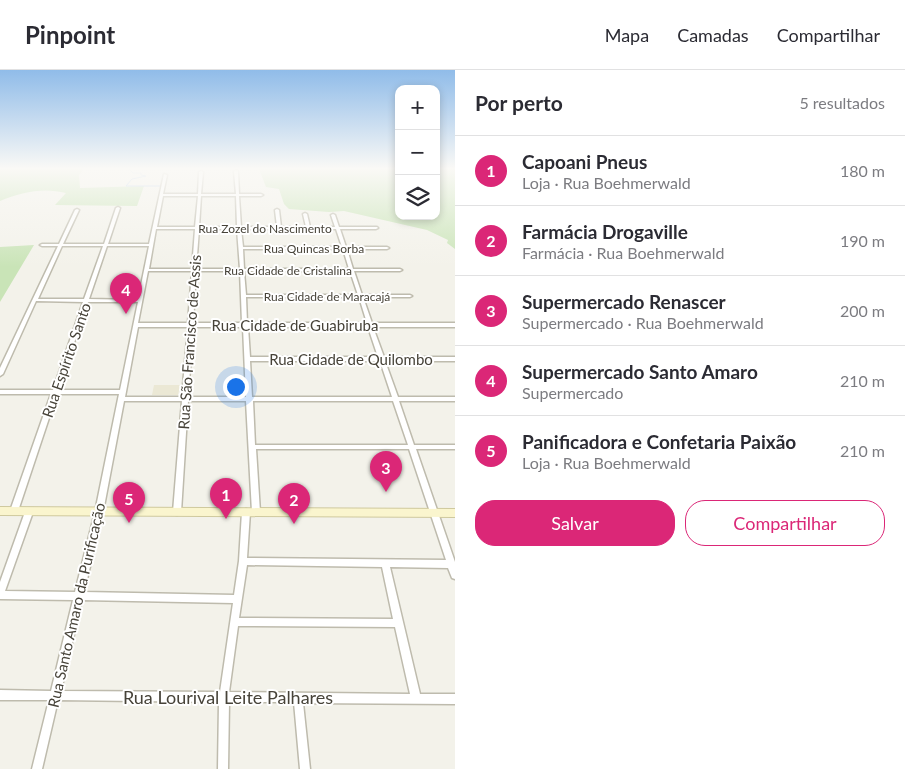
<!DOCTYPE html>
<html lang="pt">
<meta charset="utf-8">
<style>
body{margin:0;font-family:Lato,sans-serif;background:#f7f7f7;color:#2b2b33}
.controls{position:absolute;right:15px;top:15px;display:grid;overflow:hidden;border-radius:10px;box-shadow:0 2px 8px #0003}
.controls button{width:45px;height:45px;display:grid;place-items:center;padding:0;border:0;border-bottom:1px solid #e1e1e2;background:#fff;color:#2b2b33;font:25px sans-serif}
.you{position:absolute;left:235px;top:316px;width:18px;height:18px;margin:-12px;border:4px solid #fff;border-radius:50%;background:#1a73e8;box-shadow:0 0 0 8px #1a73e833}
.badge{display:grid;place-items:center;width:32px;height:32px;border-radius:50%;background:#db2777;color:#fff;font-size:16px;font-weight:700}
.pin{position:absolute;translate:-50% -41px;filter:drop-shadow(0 1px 2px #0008)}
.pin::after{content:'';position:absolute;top:26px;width:18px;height:15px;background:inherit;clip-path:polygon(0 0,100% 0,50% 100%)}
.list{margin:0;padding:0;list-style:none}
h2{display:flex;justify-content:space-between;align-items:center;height:65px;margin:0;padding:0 20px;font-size:21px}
h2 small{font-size:16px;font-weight:400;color:#7c7c81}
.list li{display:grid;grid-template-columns:32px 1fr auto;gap:15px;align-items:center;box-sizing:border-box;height:70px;padding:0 20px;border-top:1px solid #e1e1e2}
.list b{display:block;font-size:19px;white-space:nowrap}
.list p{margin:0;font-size:16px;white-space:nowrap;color:#7c7c81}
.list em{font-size:16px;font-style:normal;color:#7c7c81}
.actions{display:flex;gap:10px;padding:15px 20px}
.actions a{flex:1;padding:11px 0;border:1px solid #db2777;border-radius:20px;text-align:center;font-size:18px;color:#db2777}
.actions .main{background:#db2777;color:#fff}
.icon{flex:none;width:28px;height:28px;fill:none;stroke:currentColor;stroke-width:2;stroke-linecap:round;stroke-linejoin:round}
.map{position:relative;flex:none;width:455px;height:699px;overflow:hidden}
header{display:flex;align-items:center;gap:30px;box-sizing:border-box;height:70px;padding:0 25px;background:#fff;border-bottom:1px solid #e1e1e2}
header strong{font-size:24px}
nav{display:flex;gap:28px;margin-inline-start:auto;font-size:18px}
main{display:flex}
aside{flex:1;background:#fff}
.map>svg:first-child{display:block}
</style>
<header>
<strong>Pinpoint</strong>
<nav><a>Mapa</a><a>Camadas</a><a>Compartilhar</a></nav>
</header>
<main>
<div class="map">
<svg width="455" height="699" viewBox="0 0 455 699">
<rect width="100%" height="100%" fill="#f3f2ea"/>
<path fill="#ebe8d5" d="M154,315H180L178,325H152Z"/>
<path fill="#c9e4b7" d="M0,99H84L79,105L80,118L144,116L137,136L55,135L66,123C44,117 21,122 0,131Z
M259,99H399V146H436V99H455V179L447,173L448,170L427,160L344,141L329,142L289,139L284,134L279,119L266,117Z
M34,175L0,232V177Z"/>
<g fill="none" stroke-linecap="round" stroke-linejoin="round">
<path stroke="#acc8ea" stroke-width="1" d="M129,99L133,103H141V105L146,106L132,109L126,116H160"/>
<defs>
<path id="street" d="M236,100L238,101L239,124H261L263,125L261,126H239L241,157H277L275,140L277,139L279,140L281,157H306L303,144L305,143L307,144L310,157H335L331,145L333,144L335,145L339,157H377L378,158L376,159H340L346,177H387L389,178L387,179H347L353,199H400L402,200L400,201H354L362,225H410L412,226L410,227H363L372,253H455V257H373L384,287H455V291H385L398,327H455V331H399L414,375H455V379H416L455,492V509L452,508L448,498L390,497L420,624H455V634L303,633L310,699H300L294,632H229L228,699H218L219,632L58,630L42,699H32L49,630H0V620L51,621L73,530L0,529V512L25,442L26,440L29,439L32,440L33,442L5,521L75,522L95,442L119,324H57L18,441L17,443L14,444L11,443L10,441L51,324H0V320H53L83,232L36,231L3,304L0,306V298L58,176H42L40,175L42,174H59L75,140L77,139L79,140L63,174H104L116,138L118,137L120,138L108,174H149L164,104L167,105L163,124H198L199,102L201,101L203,102L201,124H236L234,101ZM163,126H198L195,157H157ZM201,126H236L237,157H199ZM156,159H195L192,199H149ZM199,159H237L240,199H196ZM241,159H336L342,177H243ZM62,176H103L84,229H38ZM107,176H149L138,230L89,229ZM243,179H343L349,199H244ZM148,201H192L188,253H138ZM196,201H240L242,253H193ZM244,201H350L358,225H246ZM246,227H359L367,253H247ZM88,232H138L120,320H58ZM138,257H188L182,327H125ZM193,257H243L246,327H188ZM248,257H368L378,287H250ZM250,291H380L392,327H252ZM124,331H182L173,442L174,444L177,445L180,444L181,442L188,331H246L252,442L253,444L256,445L259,444L260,442L256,379H409L446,490L247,488L250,442L249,440L246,439L243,440L242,442L239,491L234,525L84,522L103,442ZM253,331H393L408,375H255ZM247,495L382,497L393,549L239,548ZM82,530L233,533L220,622L61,621ZM238,556L395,557L410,624L229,622Z"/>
<path id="secondary" d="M0,437L455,439V447L0,445Z"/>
</defs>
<use href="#street" stroke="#bebbad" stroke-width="3"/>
<use href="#secondary" stroke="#cfc99e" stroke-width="2"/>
<use href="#street" fill="#fff" fill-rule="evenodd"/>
<use href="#secondary" fill="#faf5ce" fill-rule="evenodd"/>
</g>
<linearGradient id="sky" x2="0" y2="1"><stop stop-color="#90bce9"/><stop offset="0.5" stop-color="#faf9f6"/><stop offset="1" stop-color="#faf9f6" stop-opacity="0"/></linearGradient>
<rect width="455" height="197" fill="url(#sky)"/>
<g text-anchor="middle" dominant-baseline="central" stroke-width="4" stroke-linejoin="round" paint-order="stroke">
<g font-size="12" fill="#474339" stroke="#fff">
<text x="265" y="158">Rua Zozel do Nascimento</text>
<text x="314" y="178">Rua Quincas Borba</text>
<text x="288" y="200">Rua Cidade de Cristalina</text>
<text x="327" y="226">Rua Cidade de Maracajá</text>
</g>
<g font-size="15" fill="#474339" stroke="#fff">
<text x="295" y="255">Rua Cidade de Guabiruba</text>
<text transform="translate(189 272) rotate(-86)">Rua São Francisco de Assis</text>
<text x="351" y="289">Rua Cidade de Quilombo</text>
<text transform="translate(66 290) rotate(-71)">Rua Espírito Santo</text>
<text transform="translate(76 535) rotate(-77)">Rua Santo Amaro da Purificação</text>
</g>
<g font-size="18" fill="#474339" stroke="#fff">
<text x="228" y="627">Rua Lourival Leite Palhares</text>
</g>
</g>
</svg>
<div class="controls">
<button>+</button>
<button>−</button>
<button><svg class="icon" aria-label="layers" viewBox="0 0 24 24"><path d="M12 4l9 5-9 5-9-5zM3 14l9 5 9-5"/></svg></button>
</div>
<div class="you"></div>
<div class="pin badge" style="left:226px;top:449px">1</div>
<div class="pin badge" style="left:294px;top:454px">2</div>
<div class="pin badge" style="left:386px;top:422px">3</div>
<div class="pin badge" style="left:126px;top:244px">4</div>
<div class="pin badge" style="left:129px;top:453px">5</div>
</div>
<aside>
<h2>Por perto<small>5 resultados</small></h2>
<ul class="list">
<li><span class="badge">1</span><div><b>Capoani Pneus</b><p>Loja · Rua Boehmerwald</p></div><em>180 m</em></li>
<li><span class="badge">2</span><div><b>Farmácia Drogaville</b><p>Farmácia · Rua Boehmerwald</p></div><em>190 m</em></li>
<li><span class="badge">3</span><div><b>Supermercado Renascer</b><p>Supermercado · Rua Boehmerwald</p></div><em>200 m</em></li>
<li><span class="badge">4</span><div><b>Supermercado Santo Amaro</b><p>Supermercado</p></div><em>210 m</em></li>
<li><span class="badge">5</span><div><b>Panificadora e Confetaria Paixão</b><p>Loja · Rua Boehmerwald</p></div><em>210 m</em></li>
</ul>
<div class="actions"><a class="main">Salvar</a><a>Compartilhar</a></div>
</aside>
</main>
